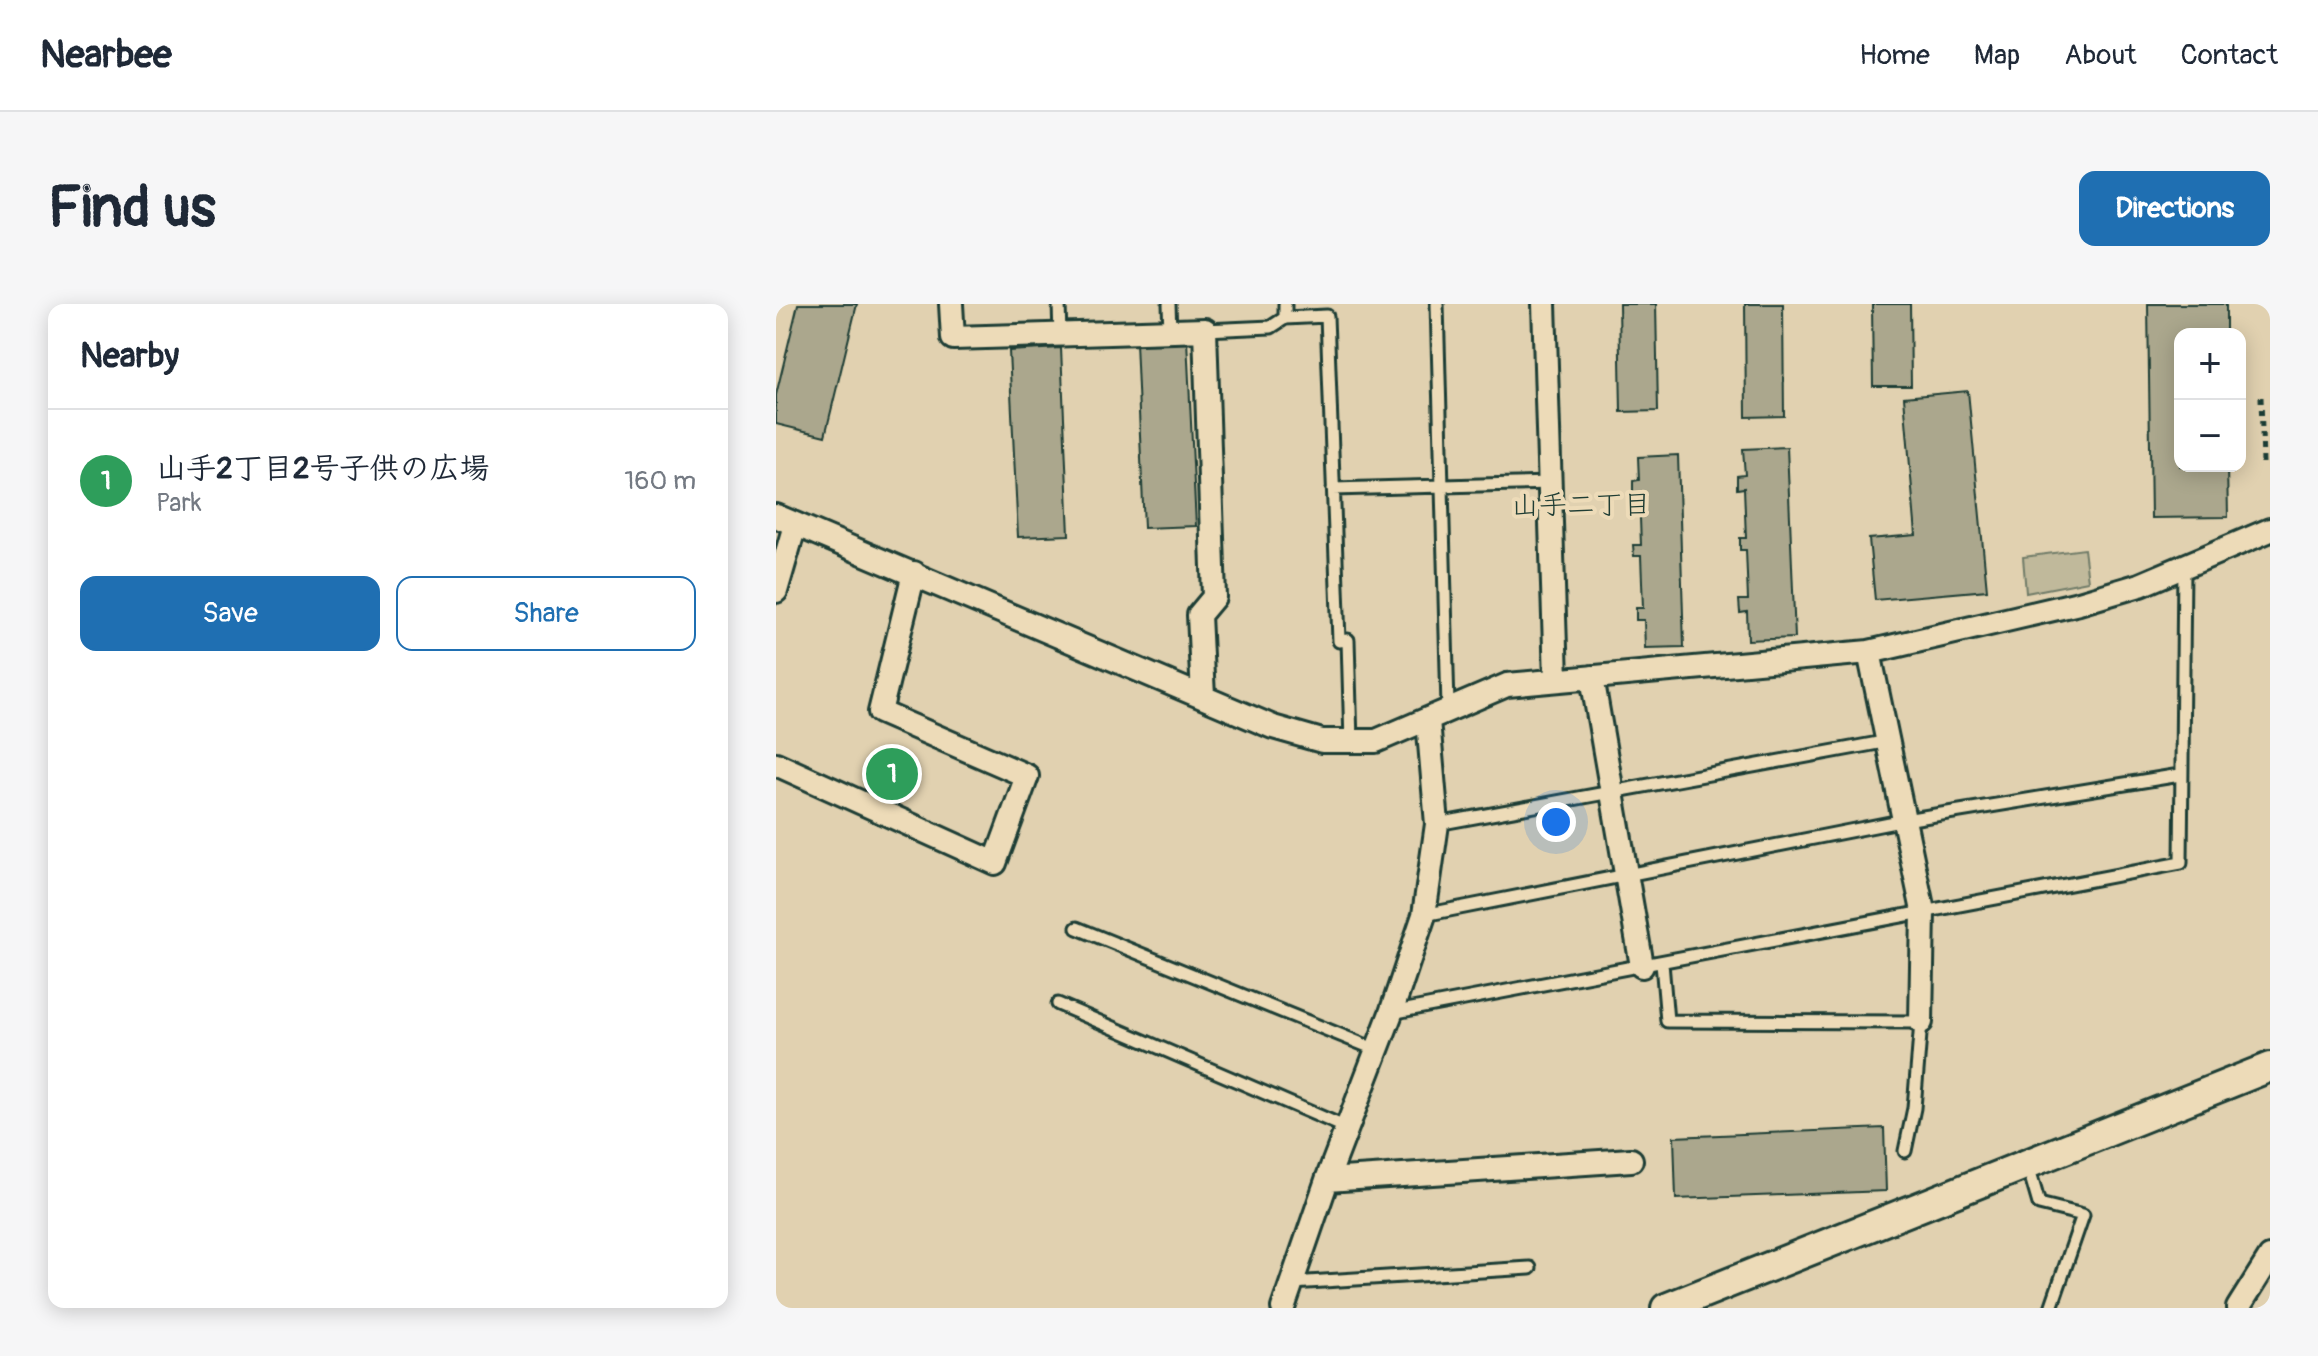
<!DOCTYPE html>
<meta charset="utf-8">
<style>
body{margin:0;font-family:Pangolin,"Klee One",sans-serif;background:#f6f6f7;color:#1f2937}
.controls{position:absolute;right:24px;top:24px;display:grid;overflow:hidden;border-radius:16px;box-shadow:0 4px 20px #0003}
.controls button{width:72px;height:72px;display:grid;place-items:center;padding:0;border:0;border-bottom:2px solid #e0e1e3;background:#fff;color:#1f2937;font:40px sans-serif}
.you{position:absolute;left:780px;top:518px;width:28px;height:28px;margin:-20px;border:6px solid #fff;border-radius:50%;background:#1a73e8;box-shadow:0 0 0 12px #1a73e833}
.badge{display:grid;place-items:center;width:52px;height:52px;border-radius:50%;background:#1f6fb2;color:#fff;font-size:26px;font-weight:700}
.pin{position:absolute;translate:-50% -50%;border:4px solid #fff;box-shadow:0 2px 8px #0006}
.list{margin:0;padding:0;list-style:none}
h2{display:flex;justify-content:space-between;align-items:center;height:104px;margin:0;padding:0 32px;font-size:34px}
h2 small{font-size:26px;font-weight:400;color:#747a83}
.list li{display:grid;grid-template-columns:52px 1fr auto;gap:24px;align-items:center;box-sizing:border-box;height:144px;padding:0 32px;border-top:2px solid #e0e1e3}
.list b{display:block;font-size:30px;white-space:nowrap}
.list p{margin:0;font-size:26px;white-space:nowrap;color:#747a83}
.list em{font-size:26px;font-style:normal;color:#747a83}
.actions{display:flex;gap:16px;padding:24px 32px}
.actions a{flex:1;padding:18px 0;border:2px solid #1f6fb2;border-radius:16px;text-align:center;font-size:28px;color:#1f6fb2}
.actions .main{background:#1f6fb2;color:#fff}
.map{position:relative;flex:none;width:1494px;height:1004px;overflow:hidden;border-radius:16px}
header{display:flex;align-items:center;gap:48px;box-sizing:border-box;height:112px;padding:0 40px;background:#fff;border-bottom:2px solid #e0e1e3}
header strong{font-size:38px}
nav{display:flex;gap:44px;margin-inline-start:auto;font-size:28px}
.intro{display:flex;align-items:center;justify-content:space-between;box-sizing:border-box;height:192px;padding:0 48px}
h1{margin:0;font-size:56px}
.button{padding:20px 36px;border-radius:16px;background:#1f6fb2;color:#fff;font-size:28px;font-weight:700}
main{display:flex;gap:48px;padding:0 48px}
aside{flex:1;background:#fff;border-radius:16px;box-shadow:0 4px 20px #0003}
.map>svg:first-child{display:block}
</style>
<header>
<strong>Nearbee</strong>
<nav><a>Home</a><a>Map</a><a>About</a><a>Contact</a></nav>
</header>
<div class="intro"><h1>Find us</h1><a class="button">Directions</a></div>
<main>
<aside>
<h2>Nearby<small></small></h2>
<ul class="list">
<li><span class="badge" style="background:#2e9e5b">1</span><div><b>山手2丁目2号子供の広場</b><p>Park</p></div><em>160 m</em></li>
</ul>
<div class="actions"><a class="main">Save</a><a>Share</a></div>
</aside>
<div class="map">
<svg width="1494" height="1004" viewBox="0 0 1494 1004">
<rect width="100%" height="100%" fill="#e1d1b0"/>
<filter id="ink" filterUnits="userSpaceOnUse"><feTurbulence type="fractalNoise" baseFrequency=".0125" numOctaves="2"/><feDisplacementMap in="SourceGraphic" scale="16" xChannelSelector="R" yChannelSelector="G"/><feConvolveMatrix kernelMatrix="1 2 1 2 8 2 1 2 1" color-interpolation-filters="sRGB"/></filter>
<g filter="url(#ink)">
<path fill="#c0b99b" stroke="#707b68" stroke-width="2" d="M1308,245L1312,277L1250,289L1247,253Z"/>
<path fill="#aba78d" stroke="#1f3d34" stroke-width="2" d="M22,0H81L49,132L0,120V91Z
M843,0H880L882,107L845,108Z
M969,0H1007L1008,112L970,113Z
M1096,0H1134L1135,82H1097Z
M1372,0H1450V30H1404V162H1451L1452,213L1375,214Z
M411,36L420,222L368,224L360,38Z
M285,44L293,231L242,233L233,47Z
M1192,87L1211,286L1099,296L1093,235L1140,231L1128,93Z
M1011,143L1019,334L972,336L971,308L964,309L963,296H972L970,246H964V234H970L968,184L961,185V172L969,171L967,145Z
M902,151L908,343L869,344L868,316H860V304H867L865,252H858L857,241H865L863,188H857V177L863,176L862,153Z
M1108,824L1110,887L900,895L898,833Z"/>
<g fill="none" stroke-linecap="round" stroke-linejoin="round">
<defs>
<path id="service" d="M283,0L284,31
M393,0L394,27
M509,0V14
M661,0L672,403
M429,26L495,23L509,14L551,12L563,337L572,336L575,438
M557,185L774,179
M661,520L1113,437
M648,611L1129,516L1404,471
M301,624L601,746
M886,659L891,717L1145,718L1138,804L1129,847
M282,700L571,824
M615,709L1405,559L1408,263
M1252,862L1263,900L1307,911L1275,1004
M516,979L754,964"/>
<path id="minor" d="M175,0L177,34L429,26L438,293L423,311L427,393
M768,0L780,375
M0,212L497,423L546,437H600L731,381L1093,348L1303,299L1364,281L1494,226
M0,287L19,221
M1093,348L1147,607L1145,718
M816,373L866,662
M0,460L219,559L251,472L104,408L138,269
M551,876L855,856
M507,1004L551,876L615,709L648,611L661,520L652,416
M1462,1004L1494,953"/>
<path id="tertiary" d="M890,1004L1494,763"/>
</defs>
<use href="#service" stroke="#1f3d34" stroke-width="17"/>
<use href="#minor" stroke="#1f3d34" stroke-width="28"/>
<use href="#tertiary" stroke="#1f3d34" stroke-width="34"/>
<path stroke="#1f3d34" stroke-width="5" stroke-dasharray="6 6" stroke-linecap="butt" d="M1485,93L1487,159"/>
<use href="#service" stroke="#eddbb8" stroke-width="11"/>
<use href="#minor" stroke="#eddbb8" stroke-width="22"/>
<use href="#tertiary" stroke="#eddbb8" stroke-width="28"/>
</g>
</g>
<g text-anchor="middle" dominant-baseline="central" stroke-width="8" stroke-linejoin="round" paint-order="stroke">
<g font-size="28" fill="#1f3d34" stroke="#eddbb8">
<text x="805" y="201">山手二丁目</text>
</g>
</g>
</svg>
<div class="controls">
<button>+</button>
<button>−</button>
</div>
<div class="you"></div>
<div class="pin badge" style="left:116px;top:470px;background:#2e9e5b">1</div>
</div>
</main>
